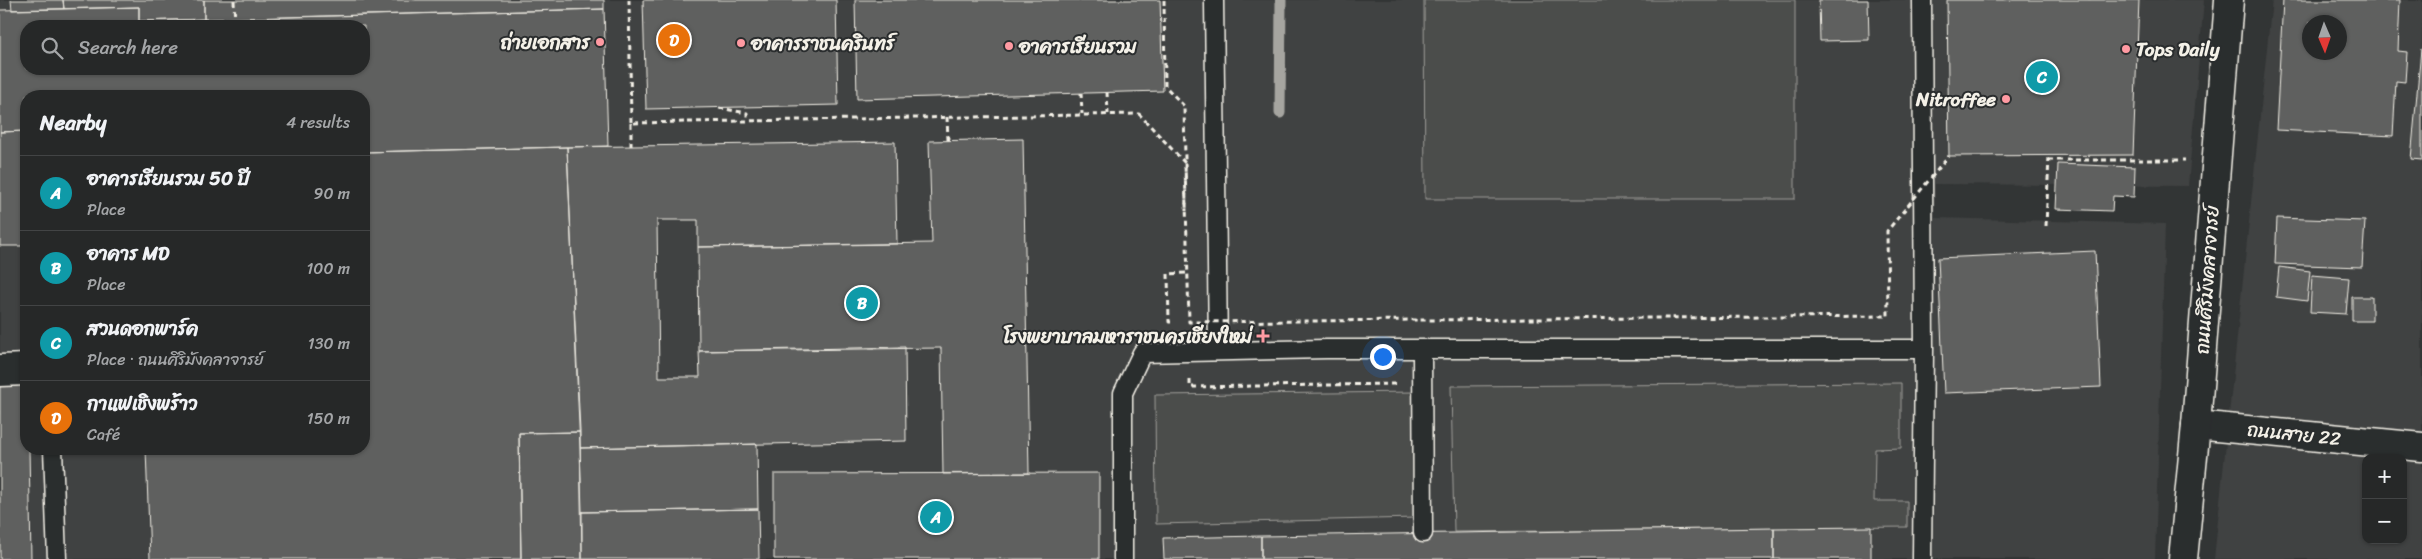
<!DOCTYPE html>
<meta charset="utf-8">
<style>
body{margin:0;font-family:Sriracha,"Playpen Sans Thai",sans-serif;background:#323434;color:#f1f3f6}
.controls{position:absolute;right:15px;bottom:15px;display:grid;overflow:hidden;border-radius:10px;box-shadow:0 1px 4px #0004}
.controls button{width:45px;height:45px;display:grid;place-items:center;padding:0;border:0;border-bottom:1px solid #424445;background:#262828;color:#f1f3f6;font:25px sans-serif}
.compass{position:absolute;left:2302px;top:15px;width:45px;height:45px;border-radius:50%;background:#262828;box-shadow:0 1px 4px #0004;rotate:178deg}
.you{position:absolute;left:1382px;top:356px;width:18px;height:18px;margin:-12px;border:4px solid #fff;border-radius:50%;background:#1a73e8;box-shadow:0 0 0 8px #1a73e833}
.badge{display:grid;place-items:center;width:32px;height:32px;border-radius:50%;background:#bca0f2;color:#fff;font-size:16px;font-weight:700}
.pin{position:absolute;translate:-50% -50%;border:2px solid #fff;box-shadow:0 1px 5px #0006}
.list{margin:0;padding:0;list-style:none}
h2{display:flex;justify-content:space-between;align-items:center;height:65px;margin:0;padding:0 20px;font-size:21px}
h2 small{font-size:16px;font-weight:400;color:#a4a6a8}
.list li{display:grid;grid-template-columns:32px 1fr auto;gap:15px;align-items:center;box-sizing:border-box;height:75px;padding:0 20px;border-top:1px solid #424445}
.list b{display:block;font-size:19px;white-space:nowrap}
.list p{margin:0;font-size:16px;white-space:nowrap;color:#a4a6a8}
.list em{font-size:16px;font-style:normal;color:#a4a6a8}
.icon{flex:none;width:28px;height:28px;fill:none;stroke:currentColor;stroke-width:2;stroke-linecap:round;stroke-linejoin:round}
.map{position:relative;flex:none;width:2422px;height:559px;overflow:hidden}
.search{position:absolute;background:#262828;box-shadow:0 1px 4px #0004;left:20px;top:20px;width:350px;height:55px;display:flex;align-items:center;gap:12px;box-sizing:border-box;padding:0 18px;border-radius:20px;color:#a4a6a8;font-size:19px}
.panel{position:absolute;background:#262828;box-shadow:0 1px 4px #0004;left:20px;top:90px;width:350px;height:365px;border-radius:20px}
.map>svg:first-child{display:block}
</style>
<div class="map">
<svg width="2422" height="559" viewBox="0 0 2422 559">
<rect width="100%" height="100%" fill="#323535"/>
<filter id="ink" filterUnits="userSpaceOnUse"><feTurbulence type="fractalNoise" baseFrequency=".02" numOctaves="2"/><feDisplacementMap in="SourceGraphic" scale="10" xChannelSelector="R" yChannelSelector="G"/><feConvolveMatrix kernelMatrix="1 2 1 2 8 2 1 2 1" color-interpolation-filters="sRGB"/></filter>
<g filter="url(#ink)">
<path fill="#404242" fill-rule="evenodd" d="M0,0H2204L2188,186L1935,184V218L2165,224L2155,559H0ZM26,26H364V69H26ZM26,96H364V449H26Z
M2272,0H2422V559H2214ZM2310,22H2340V52H2310ZM2366,458H2403V540H2366Z"/>
<path fill="#4b4d4c" stroke="#a09f9a" d="M1424,0H1795V199H1425Z
M1901,383V448L1875,449L1874,501H1907V527L1454,532L1451,386Z
M1415,392L1417,518L1156,524L1155,395Z"/>
<g fill="none" stroke-linecap="round" stroke-linejoin="round">
<path stroke="#a6a5a0" stroke-width="11" d="M1280,113L1281,0"/>
</g>
<path fill="#5f605f" stroke="#f4f1e8" fill-rule="evenodd" d="M11,0H63L64,9L12,10Z
M63,0H204V19L139,21V7L64,9Z
M204,0H604V9L204,19Z
M643,0H836L838,105L646,109Z
M855,0H1160L1163,91L857,99Z
M1819,0H1868L1869,40L1820,41Z
M1947,0H2139L2133,155L1949,156Z
M2283,0H2400L2398,51L2407,52L2405,82L2396,81L2393,136L2276,130ZM2310,22H2340V52H2310Z
M139,7V21L604,9L608,146L364,152V96H26V131L0,132V10ZM26,26H364V69H26Z
M2421,49H2422V160L2411,159Z
M26,131V246H0V132Z
M1023,139L1029,473L943,474L941,348L699,351L698,247L932,243L929,141Z
M895,142L897,244L698,247V220H657L659,377H700L699,351L905,347L906,441L580,448L567,147Z
M567,147L580,432L519,433L521,559H150L146,449H364V152Z
M2058,164L2135,167L2134,197L2113,196L2112,211L2056,209Z
M2277,218L2365,221L2362,267L2275,264Z
M2095,251L2101,387L1944,393L1938,258Z
M2279,267L2310,271L2307,301L2276,297Z
M2312,275L2349,278L2346,314L2310,312Z
M2352,297H2372V321H2352Z
M0,380H26V449H29L31,559H0Z
M580,432L582,559H521L519,433Z
M757,444L758,509L582,512L580,448Z
M1099,473V559H774V474Z
M758,509L759,559H582V512Z
M1871,527V559H1774V528Z
M1774,528V559H1261V536Z
M1261,536V559H1164L1163,538Z"/>
<g fill="none" stroke-linecap="round" stroke-linejoin="round">
<defs>
<path id="lane" d="M1214,0L1218,351
M1922,0L1924,349L1922,559
M1422,350L1423,533
M0,364L26,363
M0,377L26,376
M53,449L57,559
M1123,559V393L1142,353L1327,349H1924"/>
<path id="street" d="M2196,425L2422,447"/>
<path id="secondary" d="M2183,559L2196,425L2229,0"/>
</defs>
<use href="#lane" stroke="#f4f1e8" stroke-width="21"/>
<use href="#street" stroke="#f4f1e8" stroke-width="31"/>
<use href="#secondary" stroke="#f4f1e8" stroke-width="31"/>
<path stroke="#f4f1e8" stroke-width="3" stroke-dasharray="5 4" stroke-linecap="butt" d="M234,0L235,26
M1164,0L1165,86L1184,106L1186,211
M1107,92L1108,114
M1081,93L1082,114
M719,108L747,113V120
M947,117L948,140
M631,123V146
M2048,160H2185
M2046,226L2049,156
M1171,322H1169L1168,274L1187,273
M1190,380V387L1396,384"/>
<use href="#lane" stroke="#2a2d2e" stroke-width="18"/>
<use href="#street" stroke="#2a2d2e" stroke-width="28"/>
<use href="#secondary" stroke="#2a2d2e" stroke-width="28"/>
<path stroke="#f4f1e8" stroke-width="3" stroke-dasharray="5 4" stroke-linecap="butt" d="M629,0L631,123L1139,114L1185,163L1189,322L1888,316L1887,231L1949,156"/>
</g>
</g>
<g fill="#ff9aa2" stroke="#2a2d2e" stroke-width="2">
<circle cx="600" cy="42" r="5"/>
<circle cx="741" cy="43" r="5"/>
<circle cx="1009" cy="46" r="5"/>
<circle cx="2126" cy="49" r="5"/>
<circle cx="2006" cy="99" r="5"/>
<path d="M1260.5 328.5h5v5h5v5h-5v5h-5v-5h-5v-5h5z"/>
</g>
<g text-anchor="middle" dominant-baseline="central" stroke-width="4" stroke-linejoin="round" paint-order="stroke">
<g font-size="19" font-weight="bold" fill="#f4f1e8" stroke="#2a2d2e" text-anchor="end">
<text x="590" y="42">ถ่ายเอกสาร</text>
<text x="751" y="43" text-anchor="start">อาคารราชนครินทร์</text>
<text x="1019" y="46" text-anchor="start">อาคารเรียนรวม</text>
<text x="2136" y="49" text-anchor="start">Tops Daily</text>
<text x="1996" y="99">Nitroffee</text>
<text x="1252" y="336">โรงพยาบาลมหาราชนครเชียงใหม่</text>
</g>
<g font-size="19" fill="#f4f1e8" stroke="#2a2d2e">
<text transform="translate(2207 280) rotate(-86)">ถนนศิริมังคลาจารย์</text>
<text transform="translate(2294 434) rotate(6)">ถนนสาย 22</text>
</g>
</g>
</svg>
<div class="controls">
<button>+</button>
<button>−</button>
</div>
<svg class="compass" viewBox="-18 -18 36 36"><path d="M0-13l5 13h-10z" fill="#e53935"/><path d="M0 13l5-13h-10z" fill="#a4a6a8"/></svg>
<div class="you"></div>
<div class="pin badge" style="left:936px;top:517px;background:#0f9aa8">A</div>
<div class="pin badge" style="left:862px;top:303px;background:#0f9aa8">B</div>
<div class="pin badge" style="left:2042px;top:77px;background:#0f9aa8">C</div>
<div class="pin badge" style="left:674px;top:40px;background:#e8710a">D</div>
<div class="search"><svg class="icon" aria-label="search" viewBox="0 0 24 24"><circle cx="10" cy="10" r="6"/><path d="M15 15l6 6"/></svg>Search here</div>
<section class="panel">
<h2>Nearby<small>4 results</small></h2>
<ul class="list">
<li><span class="badge" style="background:#0f9aa8">A</span><div><b>อาคารเรียนรวม 50 ปี</b><p>Place</p></div><em>90 m</em></li>
<li><span class="badge" style="background:#0f9aa8">B</span><div><b>อาคาร MD</b><p>Place</p></div><em>100 m</em></li>
<li><span class="badge" style="background:#0f9aa8">C</span><div><b>สวนดอกพาร์ค</b><p>Place · ถนนศิริมังคลาจารย์</p></div><em>130 m</em></li>
<li><span class="badge" style="background:#e8710a">D</span><div><b>กาแฟเชิงพร้าว</b><p>Café</p></div><em>150 m</em></li>
</ul>
</section>
</div>
